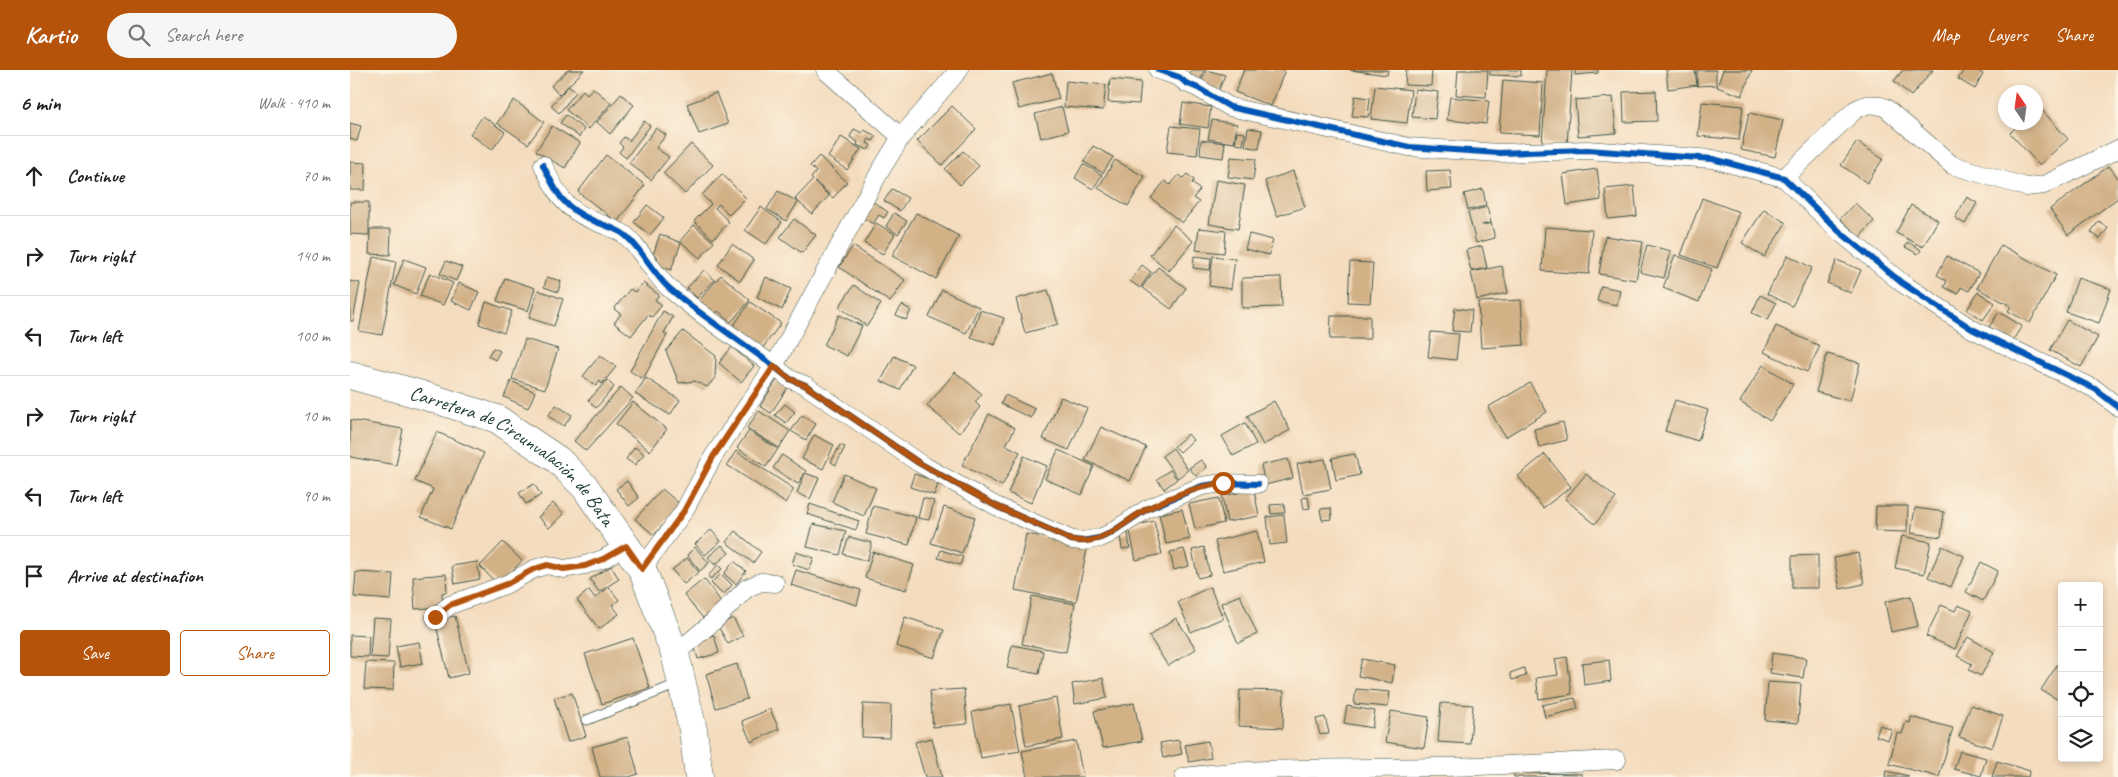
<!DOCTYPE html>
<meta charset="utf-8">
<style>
body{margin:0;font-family:Caveat,sans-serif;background:#f6f6f6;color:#222}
.controls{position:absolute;right:15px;bottom:15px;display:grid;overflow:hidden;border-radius:5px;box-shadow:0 2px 8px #0003}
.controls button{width:45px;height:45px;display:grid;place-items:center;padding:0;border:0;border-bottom:1px solid #e0e0e0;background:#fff;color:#222;font:25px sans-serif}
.compass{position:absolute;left:1648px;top:15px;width:45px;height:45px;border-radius:50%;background:#fff;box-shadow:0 2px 8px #0003;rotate:347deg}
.stop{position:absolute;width:15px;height:15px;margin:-11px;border:4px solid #b45309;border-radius:50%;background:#fff}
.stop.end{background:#b45309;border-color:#fff;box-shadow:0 1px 5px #0008}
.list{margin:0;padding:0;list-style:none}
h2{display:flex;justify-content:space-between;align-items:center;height:65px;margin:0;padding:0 20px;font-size:21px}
h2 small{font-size:16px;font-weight:400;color:#767676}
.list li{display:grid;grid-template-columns:32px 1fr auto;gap:15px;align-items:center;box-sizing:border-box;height:80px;padding:0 20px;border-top:1px solid #e0e0e0}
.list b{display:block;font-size:19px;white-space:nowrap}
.list em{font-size:16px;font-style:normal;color:#767676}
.actions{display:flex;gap:10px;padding:15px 20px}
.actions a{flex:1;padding:11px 0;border:1px solid #b45309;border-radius:5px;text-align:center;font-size:18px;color:#b45309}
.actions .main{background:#b45309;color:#fff}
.icon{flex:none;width:28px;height:28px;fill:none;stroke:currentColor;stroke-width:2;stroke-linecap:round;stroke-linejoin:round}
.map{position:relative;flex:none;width:1768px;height:707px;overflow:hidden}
header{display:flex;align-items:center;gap:30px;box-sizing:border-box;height:70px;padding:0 25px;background:#b45309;color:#fff}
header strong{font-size:24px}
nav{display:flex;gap:28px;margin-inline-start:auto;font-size:18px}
.search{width:350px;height:45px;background:#f6f6f6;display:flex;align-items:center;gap:12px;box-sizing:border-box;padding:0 18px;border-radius:28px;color:#767676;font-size:19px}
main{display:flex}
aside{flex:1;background:#fff}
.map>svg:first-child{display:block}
</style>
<header>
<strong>Kartio</strong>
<div class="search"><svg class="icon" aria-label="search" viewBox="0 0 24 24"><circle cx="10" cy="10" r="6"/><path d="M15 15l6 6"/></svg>Search here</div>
<nav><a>Map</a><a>Layers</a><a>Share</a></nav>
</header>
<main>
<aside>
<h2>6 min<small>Walk · 410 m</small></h2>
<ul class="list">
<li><svg class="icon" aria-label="ahead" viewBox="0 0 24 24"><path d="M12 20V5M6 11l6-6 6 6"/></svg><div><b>Continue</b></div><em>70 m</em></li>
<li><svg class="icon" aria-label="right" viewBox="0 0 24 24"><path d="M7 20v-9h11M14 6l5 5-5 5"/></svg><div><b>Turn right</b></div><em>140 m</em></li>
<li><svg class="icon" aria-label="left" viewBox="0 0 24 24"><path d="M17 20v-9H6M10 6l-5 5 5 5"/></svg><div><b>Turn left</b></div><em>100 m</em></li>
<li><svg class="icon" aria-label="right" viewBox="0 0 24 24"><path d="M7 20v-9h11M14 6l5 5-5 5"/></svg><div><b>Turn right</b></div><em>10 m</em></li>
<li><svg class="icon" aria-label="left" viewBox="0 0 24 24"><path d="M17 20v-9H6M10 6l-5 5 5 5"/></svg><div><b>Turn left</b></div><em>90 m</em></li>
<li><svg class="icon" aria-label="arrive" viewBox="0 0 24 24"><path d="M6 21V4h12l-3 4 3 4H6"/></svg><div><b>Arrive at destination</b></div></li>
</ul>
<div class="actions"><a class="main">Save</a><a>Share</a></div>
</aside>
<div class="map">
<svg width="1768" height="707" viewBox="0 0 1768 707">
<rect width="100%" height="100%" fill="#fcf5e5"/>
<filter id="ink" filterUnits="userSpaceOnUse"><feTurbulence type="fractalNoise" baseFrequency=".02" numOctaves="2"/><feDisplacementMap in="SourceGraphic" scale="10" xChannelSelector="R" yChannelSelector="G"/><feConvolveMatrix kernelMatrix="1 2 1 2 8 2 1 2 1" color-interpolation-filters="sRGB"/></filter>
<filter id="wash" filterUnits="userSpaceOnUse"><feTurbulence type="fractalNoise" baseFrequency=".0096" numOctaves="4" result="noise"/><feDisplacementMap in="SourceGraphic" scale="20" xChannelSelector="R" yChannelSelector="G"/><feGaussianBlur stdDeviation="1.12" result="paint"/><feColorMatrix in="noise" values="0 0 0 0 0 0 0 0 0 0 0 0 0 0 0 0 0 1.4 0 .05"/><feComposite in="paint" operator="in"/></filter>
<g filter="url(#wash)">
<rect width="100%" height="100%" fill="#f4dcbe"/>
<g id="blocks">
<path fill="#d2b187" d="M218,0H234L209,25L201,16Z
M841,0H854L849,14L837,10Z
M856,0L875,5L867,24L850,17Z
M894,0H935L921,36L885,22Z
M1000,0H1038L1037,5Z
M1056,0H1082L1081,16L1055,15Z
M1108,0H1138L1136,27L1106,25Z
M1140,0H1171V6L1140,5Z
M1197,0H1222L1217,75L1192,73Z
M1225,0H1248V3L1225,5Z
M1316,0H1345L1347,15L1318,19Z
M1347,0H1366V15L1347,16Z
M1373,0H1402L1392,26L1367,17Z
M1553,0H1583L1561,26L1544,11Z
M1614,0H1626L1633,4L1625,19L1608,9Z
M702,3L709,29L669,39L662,13Z
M760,9L791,12L789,34L758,32Z
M1153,10L1193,13L1190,65L1149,63Z
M716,11L756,15L753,40L714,37Z
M218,16L226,22L209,43L201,36Z
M1025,16L1061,20L1057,53L1021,49Z
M243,18L261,33L239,59L216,40L233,20L237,24Z
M1065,19L1088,22L1085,49L1062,47Z
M1306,21L1307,51L1274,52L1273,22Z
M366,23L378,54L349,64L337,34Z
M271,24L284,35L260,64L247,52Z
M1005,26L1020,28L1018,47L1002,46Z
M1100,27L1139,31L1136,54L1097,50Z
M1263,27L1266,63L1228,66L1225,30Z
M164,30L194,52L178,74L147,53Z
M1352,32L1393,36L1389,70L1348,66Z
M833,33L861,37L858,58L830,54Z
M602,36L626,59L592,95L567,71Z
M712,37L718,61L691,68L685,44Z
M1689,37L1718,69L1689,95L1660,63L1671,52H1686V40Z
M1399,43L1433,50L1425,87L1391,80Z
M216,45L234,59L229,67L210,53Z
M133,46L155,62L142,80L120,64Z
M862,50L887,54L884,73L858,69Z
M294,51L300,56L276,88L269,82L273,77L269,73L274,67L279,71Z
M0,53L11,56L7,71L0,69Z
M202,56L230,73L215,98L186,81Z
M821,56L850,59L847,85L817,82Z
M306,58L316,65L306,78L319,87L301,110L279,93Z
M898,58L912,60L909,79L895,76Z
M504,59L512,63L514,60L526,66L523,71L519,69L517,73L521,75L518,80L507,75L508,72L500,67Z
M887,62L895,63L893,75L885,74Z
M491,67L511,79L497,100L478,87Z
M851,70L875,73L873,88L850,85Z
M1507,72L1533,89L1517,113L1491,95Z
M341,74L363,95L335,124L313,103Z
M743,76L763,87L753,103L734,92Z
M613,81L629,96L610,115L595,99Z
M256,85L295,115L267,152L228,122Z
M469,86L497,112L483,128L465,112L479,126L462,144L445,129L463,110L461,108L466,102L460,96Z
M881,87L906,89L903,110L878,107Z
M765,90L795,107L778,136L748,118Z
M0,92L16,93L15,120H0Z
M733,94L752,105L743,119L725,108Z
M1759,96L1768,108V128L1718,165L1700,139Z
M1247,99L1251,130L1217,135L1213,104Z
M1100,100L1102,119L1077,121L1076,101Z
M943,101L955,137L927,146L915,111Z
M372,104L396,128L379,145L369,134L365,138L379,152L363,169L344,151L361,134L352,125Z
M837,104L844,110L842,113L850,120L843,128L849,132L832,153L801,128L815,111L820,115L829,105L833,108Z
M866,110L895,115L888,159L859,154Z
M1284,116L1287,146L1258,149L1255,119Z
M542,119L558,128L550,141L534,131Z
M1133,119L1136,136L1118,140L1114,124Z
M428,121L448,132L436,151L417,139Z
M1617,127L1627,133L1615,154L1605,148Z
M1352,128L1389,142L1367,198L1331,185Z
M522,131L538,142L534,148L529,145L523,154L512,147Z
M0,132H19V165L0,164Z
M1505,133L1524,151L1510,167L1490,149Z
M297,135L314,148L300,165L284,152Z
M1561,135L1588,150L1573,177L1546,163Z
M411,137L432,152L416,174L395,160Z
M1137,137L1141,153L1132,155L1141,153L1145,168L1126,173L1118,142Z
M1414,139L1436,153L1414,187L1392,173Z
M544,143L557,151L548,164L536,156Z
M566,143L609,166L586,209L542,186Z
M444,149L466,165L452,183L430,167Z
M1749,151L1758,158L1750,169L1741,162Z
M526,153L545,164L533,184L514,173Z
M344,155L364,172L350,188L330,171Z
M824,155L843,171L819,201L800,185Z
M1195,157L1242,160L1239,204L1192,201Z
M849,158L876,161L874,183L846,180Z
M20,159H41L40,185L19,184Z
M310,164L331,173L321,200L305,194L308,187L303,185Z
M899,164L923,170L919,185L895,179Z
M1255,166L1293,172L1286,210L1249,204Z
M1558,172L1571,180L1568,184L1555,177Z
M382,174L404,190L390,211L368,195Z
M1297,175L1321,181L1314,208L1290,202Z
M1651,175L1706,205L1680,253L1658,241L1661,236L1627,218Z
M503,176L555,210L540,232L489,197Z
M1132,176L1137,198L1121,201L1116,180Z
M1325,185L1362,199L1349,232L1313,218Z
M1438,185L1462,198L1442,236L1417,224Z
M844,186L861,188L860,200L843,198Z
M863,186L885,189L881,219L859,216Z
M1597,186L1629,203L1619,221L1611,217L1608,224L1594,217L1597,211L1587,205Z
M23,187L46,192L32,265L9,261Z
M54,189L76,197L66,224L44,215Z
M1487,190L1511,200L1501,223L1477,213Z
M96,191L112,197L106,211L90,204Z
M1000,192L1023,193L1020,233L998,232Z
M792,195L801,202L790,218L780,211Z
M1152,196L1158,223L1127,230L1121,202Z
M808,197L836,218L821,239L792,217Z
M354,200L365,210L347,228L337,218Z
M80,203L103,213L93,235L70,226Z
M371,205L400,230L381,252L368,241L364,246L348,232Z
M197,207L211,211L208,222L194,217Z
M416,207L441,219L432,240L407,227Z
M931,207L932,237L892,238V208Z
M155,208L185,218L178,241L147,231Z
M1728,208L1761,219L1749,253L1716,242Z
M0,211L10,213L3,251H0Z
M109,213L129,222L121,240L101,231Z
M293,213L309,225L305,230L312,235L302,247L298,245L281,266L264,253L271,244L264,239L280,219L285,222Z
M504,215L531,234L517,256L489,237Z
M1251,216L1270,220L1267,235L1247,231Z
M188,220L213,229L204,256L179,248Z
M592,220L629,237L616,263L579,247Z
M698,220L708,254L675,263L666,229Z
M1628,222L1645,233L1633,250L1617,240Z
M1410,225L1426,233L1418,250L1402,243Z
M1171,230L1174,275L1131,278L1128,232Z
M136,232L162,241L154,263L129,254Z
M400,232L431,253L412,279L382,258Z
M552,235L561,240L556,250L546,245Z
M1105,238L1122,240L1120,262L1102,261Z
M630,240L654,248L645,275L621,267Z
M313,241L323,247L314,263L317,265L293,309L280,301Z
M1649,242L1672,256L1662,271L1639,257Z
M489,245L512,256L497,286L474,275Z
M981,246H1020V269H980Z
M1717,250L1748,267L1731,297L1700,280Z
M1426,256L1470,276L1457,302L1414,282Z
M333,261L366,286L365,308L357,317L345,311L329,313L316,281Z
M1081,262L1109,264L1106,290L1078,287Z
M175,269L208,279L195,319L162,309Z
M382,277L404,296L391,312L369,293Z
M143,278L150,281L145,290L138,286Z
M1477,284L1510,293L1500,331L1466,322Z
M250,285L266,297L252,314L250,311L246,316L233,306Z
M544,286L563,295L550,320L531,311Z
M1413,295L1443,314L1420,351L1390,332Z
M605,302L632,324L625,332L630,337L609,363L577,336Z
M296,308L330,330L320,345L285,324Z
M257,310L264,317L246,338L238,331Z
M427,310L438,317L421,343L410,336Z
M161,311L185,322L178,338L154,327Z
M1180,313L1197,342L1155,367L1138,337Z
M271,317L283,328L236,381L224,371Z
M655,325L685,339L681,348L651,334Z
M711,327L737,338L719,380L693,369Z
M1325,330L1358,340L1348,371L1315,361Z
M924,331L940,360L913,375L897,346Z
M283,332L317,359L300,381L266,354Z
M435,334L445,342L436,353L425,345Z
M206,335L222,345L214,356L198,346Z
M409,341L440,361L429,378L397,358Z
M639,344L665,358L656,375L670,382L652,416L612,395Z
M452,345L466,354L456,370L441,361Z
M0,350L53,359L46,395L0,387Z
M1213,352L1217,370L1189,377L1184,359Z
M895,353L906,374L883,386L872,366Z
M751,357L796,377L780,411L735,390Z
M399,361L428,379L416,397L387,378Z
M87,362L134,383L101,459L71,447L83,419L65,411Z
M838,364L843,370L830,382L824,376Z
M464,365L484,375L473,399L452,389Z
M490,375L495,377L486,395L481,392Z
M285,377L294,384L285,395L276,389Z
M823,378L838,400L828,408L812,386Z
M708,380L744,396L732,425L695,409Z
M386,381L444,419L435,433L377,395Z
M1005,384L1010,405L986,410L982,388Z
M1195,384L1221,417L1193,438L1168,406Z
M432,385L456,401L448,414L423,398Z
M674,386L697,396L681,433L658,423Z
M938,389L943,408L915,415L911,395Z
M975,389L981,419L953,424L947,394Z
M851,390L857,397L846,406L839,398Z
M820,400L827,409L814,419L807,409Z
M455,403L469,408L460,429L447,423Z
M494,404L526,418L514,446L482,432Z
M564,404L589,412L584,425L560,417Z
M1236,404L1266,428L1245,454L1215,429Z
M277,411L289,428L279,436L266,419Z
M184,414L191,425L176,434L169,423Z
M312,419L331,435L304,465L285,449Z
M904,420L909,446L877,452L872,426Z
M958,427L960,438L954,439L952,428Z
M573,428L584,431L579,450L568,448Z
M869,428L874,453L845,459L839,434Z
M203,433L214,444L199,458L188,447Z
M460,434L509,451L506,460L457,444Z
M934,434L935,443L921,444L920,435Z
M523,436L566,447L559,475L516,464Z
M1526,436H1558L1557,462L1525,461Z
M594,437L625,447L612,483L581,473Z
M981,438L982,449L972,450L970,439Z
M1565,438L1594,442L1591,467L1561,463Z
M832,439L840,469L816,474L809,444Z
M934,445L937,473L920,475L917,447Z
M804,451L812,484L786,490L779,457Z
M463,454L496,461L490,485L457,477Z
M361,460L371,471L355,485L345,474Z
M385,461L411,482L403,493L376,472Z
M907,461L914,492L873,501L865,471Z
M778,463L780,478L772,479L770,465Z
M676,464L738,475L726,532L665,520Z
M1552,466L1581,472L1574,504L1545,498Z
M499,467L522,473L517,491L493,484Z
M153,472L172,491L148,515L130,496Z
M372,475L379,483L365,495L358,487Z
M1592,476L1614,486L1601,517L1578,507Z
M345,477L359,493L350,501L337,485Z
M854,477L860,505L848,508L842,480Z
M834,479L839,496L824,500L820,482Z
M591,480L613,487L610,495L588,488Z
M446,482L464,488L459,500L442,494Z
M523,482L564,495L556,520L515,508Z
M1508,483L1514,514L1490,519L1484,488Z
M1468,485V518H1442V486Z
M337,488L349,502L334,514L322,500Z
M384,491L396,501L386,514L374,504Z
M127,492L130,509L105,514L102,496Z
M1631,492L1648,501L1633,531L1616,522Z
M368,495L372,499L361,509L358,506Z
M261,496L269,509L249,522L240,509Z
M446,500L511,520L507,535L441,515Z
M6,502L43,504L41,530L4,527Z
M96,504L97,522L92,523L93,537L65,539L63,507Z
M371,504L382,515L373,525L361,513Z
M354,509L372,533L353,548L334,525Z
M259,517L269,530L262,535L269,544L249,559L227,530L239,520L245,528Z
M860,517L873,548L841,562L828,532Z
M890,525L907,564L888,573L871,533Z
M682,526L725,534L716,582L672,574Z
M1561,526L1568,556L1541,562L1535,532Z
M1591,535L1605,541L1608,535L1622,541L1605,579L1576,566Z
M105,546L119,603L99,608L85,551Z
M555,547L594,560L584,588L546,576Z
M23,548L41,549L38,588L20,587Z
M383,548L393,566L378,574L368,556Z
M826,548L846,579L818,596L799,566Z
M0,565L19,566L18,587L0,586Z
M364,565L369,583L348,589L343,571Z
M1618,567L1644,582L1631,606L1619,600L1622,594L1607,586Z
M283,568L300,618L252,634L235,584Z
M69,572L73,593L50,597L46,576Z
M662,575L693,581L689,604L657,598Z
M1422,583L1456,588L1453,608L1420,603Z
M1217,587L1222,624L1189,629L1186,608L1208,605L1205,589Z
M1012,589L1045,595L1042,613L1008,606Z
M1259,590L1261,611L1234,615L1232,593Z
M16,592L44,593L43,620L14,619Z
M1709,592L1712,593V632L1691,620Z
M387,594L397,629L366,638L356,604Z
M1174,598L1176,606L1162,610L1160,603Z
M753,608L757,628L725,634L722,614Z
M1418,612L1451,614L1448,653L1415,650Z
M614,619L617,654L583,657L580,621Z
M1006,619L1040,622L1038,637L1004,634Z
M890,620L934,621L933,658L889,656Z
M222,623L236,666L218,672L204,628Z
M706,628L713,669L676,676L669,636Z
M1225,628L1228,639L1195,647L1192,635Z
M784,633L792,671L753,678L744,641Z
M1091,633L1123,635L1120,674L1088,672Z
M513,634L541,635L540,668L512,667Z
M661,634L670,681L631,688L622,642Z
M1621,635L1653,646L1642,678L1609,667Z
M997,636L1025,641L1022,658L994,653Z
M420,639L429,659L401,672L392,651Z
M1041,641L1079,647L1074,678L1035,672Z
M975,647L979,663L970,665L966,649Z
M1561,647L1603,658L1589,707L1539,694L1547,663L1552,664L1556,652L1560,653Z
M1530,655L1542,660L1538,670L1526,666Z
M278,667L288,704L279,707H250L242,677Z
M582,668L592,707H575L565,672Z
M829,670L832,684L813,688L810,673Z
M726,671L733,707H677L672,681Z
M858,671L861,688L839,692L835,675Z
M1610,681L1636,688L1631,706L1604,699Z
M1647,691L1680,701L1678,707H1642Z
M1536,701L1559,706V707H1535Z
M1164,703L1232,704V707H1164Z"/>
</g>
</g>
<g filter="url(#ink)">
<use href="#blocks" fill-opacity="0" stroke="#3f5549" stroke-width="1"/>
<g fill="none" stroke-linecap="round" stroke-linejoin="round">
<defs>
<path id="lane" d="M237,650L330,613"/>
<path id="street" d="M475,0L551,67
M808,0L829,7L836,13L848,18L880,37L1059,77L1149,83L1237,80L1363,89L1434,108L1490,162L1552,213L1622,259L1745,319L1768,337
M193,95C207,124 213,138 244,151C253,155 264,158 272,163C288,173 303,204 319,218C357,251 401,277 440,309L455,315L569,393L646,436L722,470L732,471L750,468L759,464L797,439L852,416L873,413L908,414
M1434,108L1505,40C1517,33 1524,33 1536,38L1602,95L1676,117L1694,115L1768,79
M292,499L334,441L363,387L424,296L529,103L551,67L609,0
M85,547L100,535L157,514L184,499L197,495L214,499L235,495L253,489L276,476
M325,584L364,551L397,518L411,512L425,513
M834,707C918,696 1001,699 1085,697C1145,696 1206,693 1267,690"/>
<g id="primary">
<path id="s1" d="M0,305L72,325L147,349L208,390L235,417L292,499L325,584L343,660L349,707"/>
</g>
</defs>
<use href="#lane" stroke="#3f5549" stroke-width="11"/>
<use href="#street" stroke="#3f5549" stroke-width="19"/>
<use href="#primary" stroke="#3f5549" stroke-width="29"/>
<use href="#lane" stroke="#fff" stroke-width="9"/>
<use href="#street" stroke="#fff" stroke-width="18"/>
<use href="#primary" stroke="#fff" stroke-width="28"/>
<defs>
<path id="cycleway" d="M808,0L829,7L836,13L848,18L880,37L1059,77L1149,83L1237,80L1363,89L1434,108L1490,162L1552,213L1622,259L1745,319L1768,337
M193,95C207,124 213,138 244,151C253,155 264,158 272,163C288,173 303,204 319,218C357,251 401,277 440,309L455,315L569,393L646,436L722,470L732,471L750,468L759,464L797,439L852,416L873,413L908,414"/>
</defs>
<use href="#cycleway" stroke="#fcf5e5" stroke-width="9"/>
<use href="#cycleway" stroke="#0057b8" stroke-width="6"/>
</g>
</g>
<g fill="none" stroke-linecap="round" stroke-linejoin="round" filter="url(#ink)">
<path stroke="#b45309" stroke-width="6" d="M85,547L100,535L157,514L184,499L197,495L214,499L235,496L253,489L276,476L292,499L334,441L363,387L424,296L440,309L455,315L569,393L646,436L722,470C755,476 771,453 797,439C821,426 847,417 873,413"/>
</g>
<g text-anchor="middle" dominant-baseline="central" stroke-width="4" stroke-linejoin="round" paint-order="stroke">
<g font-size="20" fill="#1f3d34" stroke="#fcf5e5">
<text stroke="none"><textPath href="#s1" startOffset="186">Carretera de Circunvalación de Bata</textPath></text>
</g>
</g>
</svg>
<div class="controls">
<button>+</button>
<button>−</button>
<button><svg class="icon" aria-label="locate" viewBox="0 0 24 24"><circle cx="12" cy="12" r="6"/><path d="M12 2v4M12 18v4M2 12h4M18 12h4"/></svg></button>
<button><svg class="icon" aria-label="layers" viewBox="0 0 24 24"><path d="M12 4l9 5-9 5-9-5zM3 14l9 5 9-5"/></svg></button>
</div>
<svg class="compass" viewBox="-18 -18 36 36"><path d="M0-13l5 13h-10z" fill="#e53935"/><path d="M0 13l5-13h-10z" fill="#767676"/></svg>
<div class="stop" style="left:873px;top:413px"></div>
<div class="stop end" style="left:85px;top:547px"></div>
</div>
</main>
